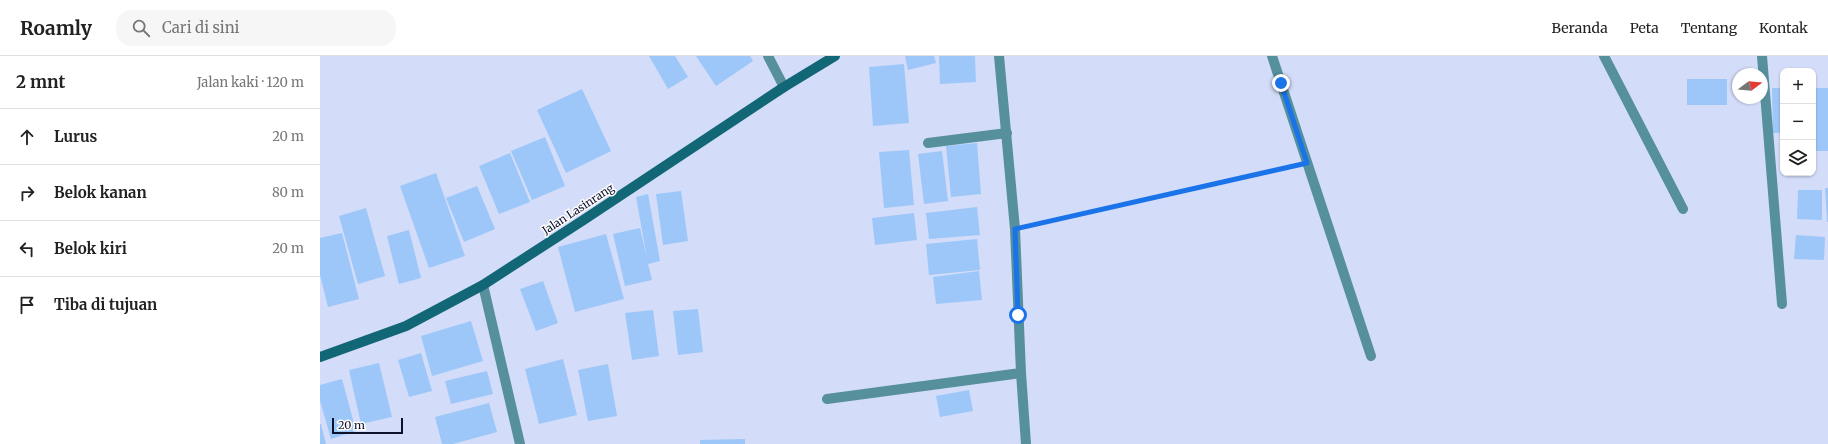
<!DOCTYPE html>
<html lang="id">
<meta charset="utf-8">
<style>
body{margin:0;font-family:Merriweather,serif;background:#f6f6f6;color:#222}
.controls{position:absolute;right:12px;top:12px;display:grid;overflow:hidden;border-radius:8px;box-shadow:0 1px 3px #0004}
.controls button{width:36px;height:36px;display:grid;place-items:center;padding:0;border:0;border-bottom:1px solid #e0e0e0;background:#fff;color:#222;font:20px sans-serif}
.compass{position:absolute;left:1412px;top:12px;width:36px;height:36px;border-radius:50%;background:#fff;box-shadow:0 1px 3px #0004;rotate:74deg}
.scale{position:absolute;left:12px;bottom:10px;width:71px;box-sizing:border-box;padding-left:4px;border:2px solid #0d122c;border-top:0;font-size:11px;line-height:14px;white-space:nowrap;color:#0d122c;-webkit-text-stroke:3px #fefefe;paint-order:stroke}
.stop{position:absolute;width:12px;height:12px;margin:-9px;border:3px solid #1a73e8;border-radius:50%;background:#fff}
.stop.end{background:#1a73e8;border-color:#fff;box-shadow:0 1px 4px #0008}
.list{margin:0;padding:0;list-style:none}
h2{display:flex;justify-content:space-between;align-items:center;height:52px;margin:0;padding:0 16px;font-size:17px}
h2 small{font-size:13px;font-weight:400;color:#767676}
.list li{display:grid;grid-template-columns:26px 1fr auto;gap:12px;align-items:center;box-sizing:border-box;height:56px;padding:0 16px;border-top:1px solid #e0e0e0}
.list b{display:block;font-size:15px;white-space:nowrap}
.list em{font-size:13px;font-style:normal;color:#767676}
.icon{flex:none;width:22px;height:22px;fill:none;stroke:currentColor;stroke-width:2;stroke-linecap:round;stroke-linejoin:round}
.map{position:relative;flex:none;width:1508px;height:388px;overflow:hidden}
header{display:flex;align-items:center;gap:24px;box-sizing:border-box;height:56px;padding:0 20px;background:#fff;border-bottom:1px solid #e0e0e0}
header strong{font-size:19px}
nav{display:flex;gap:22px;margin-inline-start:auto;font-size:14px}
.search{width:280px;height:36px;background:#f6f6f6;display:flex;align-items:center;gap:10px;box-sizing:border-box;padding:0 14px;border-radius:16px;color:#767676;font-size:15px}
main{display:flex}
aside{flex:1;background:#fff}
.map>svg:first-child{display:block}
</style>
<header>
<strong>Roamly</strong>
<div class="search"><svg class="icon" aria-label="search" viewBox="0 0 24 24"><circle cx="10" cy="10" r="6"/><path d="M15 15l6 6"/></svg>Cari di sini</div>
<nav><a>Beranda</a><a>Peta</a><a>Tentang</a><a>Kontak</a></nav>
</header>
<main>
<aside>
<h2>2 mnt<small>Jalan kaki · 120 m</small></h2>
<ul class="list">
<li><svg class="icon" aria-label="ahead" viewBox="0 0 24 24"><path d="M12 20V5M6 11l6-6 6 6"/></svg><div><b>Lurus</b></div><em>20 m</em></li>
<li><svg class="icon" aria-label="right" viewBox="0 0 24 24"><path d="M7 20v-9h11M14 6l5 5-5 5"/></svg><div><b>Belok kanan</b></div><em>80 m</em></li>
<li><svg class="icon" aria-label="left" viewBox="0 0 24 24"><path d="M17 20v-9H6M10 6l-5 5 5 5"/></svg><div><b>Belok kiri</b></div><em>20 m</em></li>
<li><svg class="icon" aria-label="arrive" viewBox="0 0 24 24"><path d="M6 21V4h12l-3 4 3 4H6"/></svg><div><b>Tiba di tujuan</b></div></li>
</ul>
</aside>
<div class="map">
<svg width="1508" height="388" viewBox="0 0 1508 388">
<rect width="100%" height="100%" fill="#d3dcf9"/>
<path fill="#9dc7f8" d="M329,0H355L368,21L348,33Z
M376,0H430L433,5L396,30Z
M585,0H614L616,7L588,14Z
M619,0H655L656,26L620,28Z
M584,8L589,67L553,70L549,11Z
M1367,23H1407V49H1367Z
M1452,32H1463V77H1453Z
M1493,32H1508V95H1493Z
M262,33L291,95L246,117L217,54Z
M225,81L245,130L212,144L191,95Z
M657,87L661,138L631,141L626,90Z
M589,94L594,149L564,152L559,96Z
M622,95L628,145L604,148L598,98Z
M190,97L210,146L179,158L159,110Z
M116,117L145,200L109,212L80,130Z
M157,130L175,173L144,186L126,142Z
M1505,132H1508V166H1507Z
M1478,134H1502V164L1477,163Z
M361,135L368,185L343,189L336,138Z
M328,138L340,205L328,208L332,224L305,230L293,178L320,172L327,202L316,141Z
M657,151L660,179L609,183L606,157Z
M46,152L65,220L38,228L19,160Z
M594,157L597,184L555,189L552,162Z
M89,174L101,222L79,228L67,180Z
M22,177L39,243L8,251L0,219V182Z
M286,178L304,243L255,256L238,191Z
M1476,179L1505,181L1504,204L1474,203Z
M657,183L660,214L609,219L606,188Z
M659,215L662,244L616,248L613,221Z
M223,225L238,267L216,275L200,233Z
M378,253L383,296L358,299L353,255Z
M333,254L339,300L312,304L305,257Z
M151,265L163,305L112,320L101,280Z
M101,297L112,335L89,341L78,304Z
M243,303L257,359L219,368L205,313Z
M59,307L72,361L41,368L29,314Z
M288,308L297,360L268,365L258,314Z
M167,315L173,338L131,348L125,325Z
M22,323L36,375L11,383L0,345V329Z
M649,334L653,355L620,361L616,340Z
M169,347L177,376L133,388H122L115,361Z
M0,368H1L6,388H0Z
M425,383V388H380V384Z"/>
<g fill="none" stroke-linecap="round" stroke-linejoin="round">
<path stroke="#707793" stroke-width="2.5" stroke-dasharray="1 3" stroke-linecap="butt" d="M711,170L971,111"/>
<path stroke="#55909c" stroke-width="10" d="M952,0L1051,300
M608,87L687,77"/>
<path stroke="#55909c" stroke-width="10" d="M448,0L464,31
M679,0L695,173L701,317L706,388
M1284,0L1363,153
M1442,0L1462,248
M163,229L200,388
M507,343L701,317"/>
<path stroke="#126776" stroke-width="10" d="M0,301L86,270L163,229L265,163L464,31L515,0"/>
</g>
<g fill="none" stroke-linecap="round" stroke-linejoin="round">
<path stroke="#1a73e8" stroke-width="5" d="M698,259L695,173L987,107L961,27"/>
</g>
<g text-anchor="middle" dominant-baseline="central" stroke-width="3" stroke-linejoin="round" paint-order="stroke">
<g font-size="11" fill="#0d122c" stroke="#fefefe">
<text transform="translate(258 153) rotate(-33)">Jalan Lasinrang</text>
</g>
</g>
</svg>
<div class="controls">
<button>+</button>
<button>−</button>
<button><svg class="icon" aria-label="layers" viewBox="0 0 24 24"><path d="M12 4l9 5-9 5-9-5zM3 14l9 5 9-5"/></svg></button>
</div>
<svg class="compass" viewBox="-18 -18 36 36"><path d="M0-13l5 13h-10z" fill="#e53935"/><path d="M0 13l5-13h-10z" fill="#767676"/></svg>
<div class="scale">20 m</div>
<div class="stop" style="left:698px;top:259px"></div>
<div class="stop end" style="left:961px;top:27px"></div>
</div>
</main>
